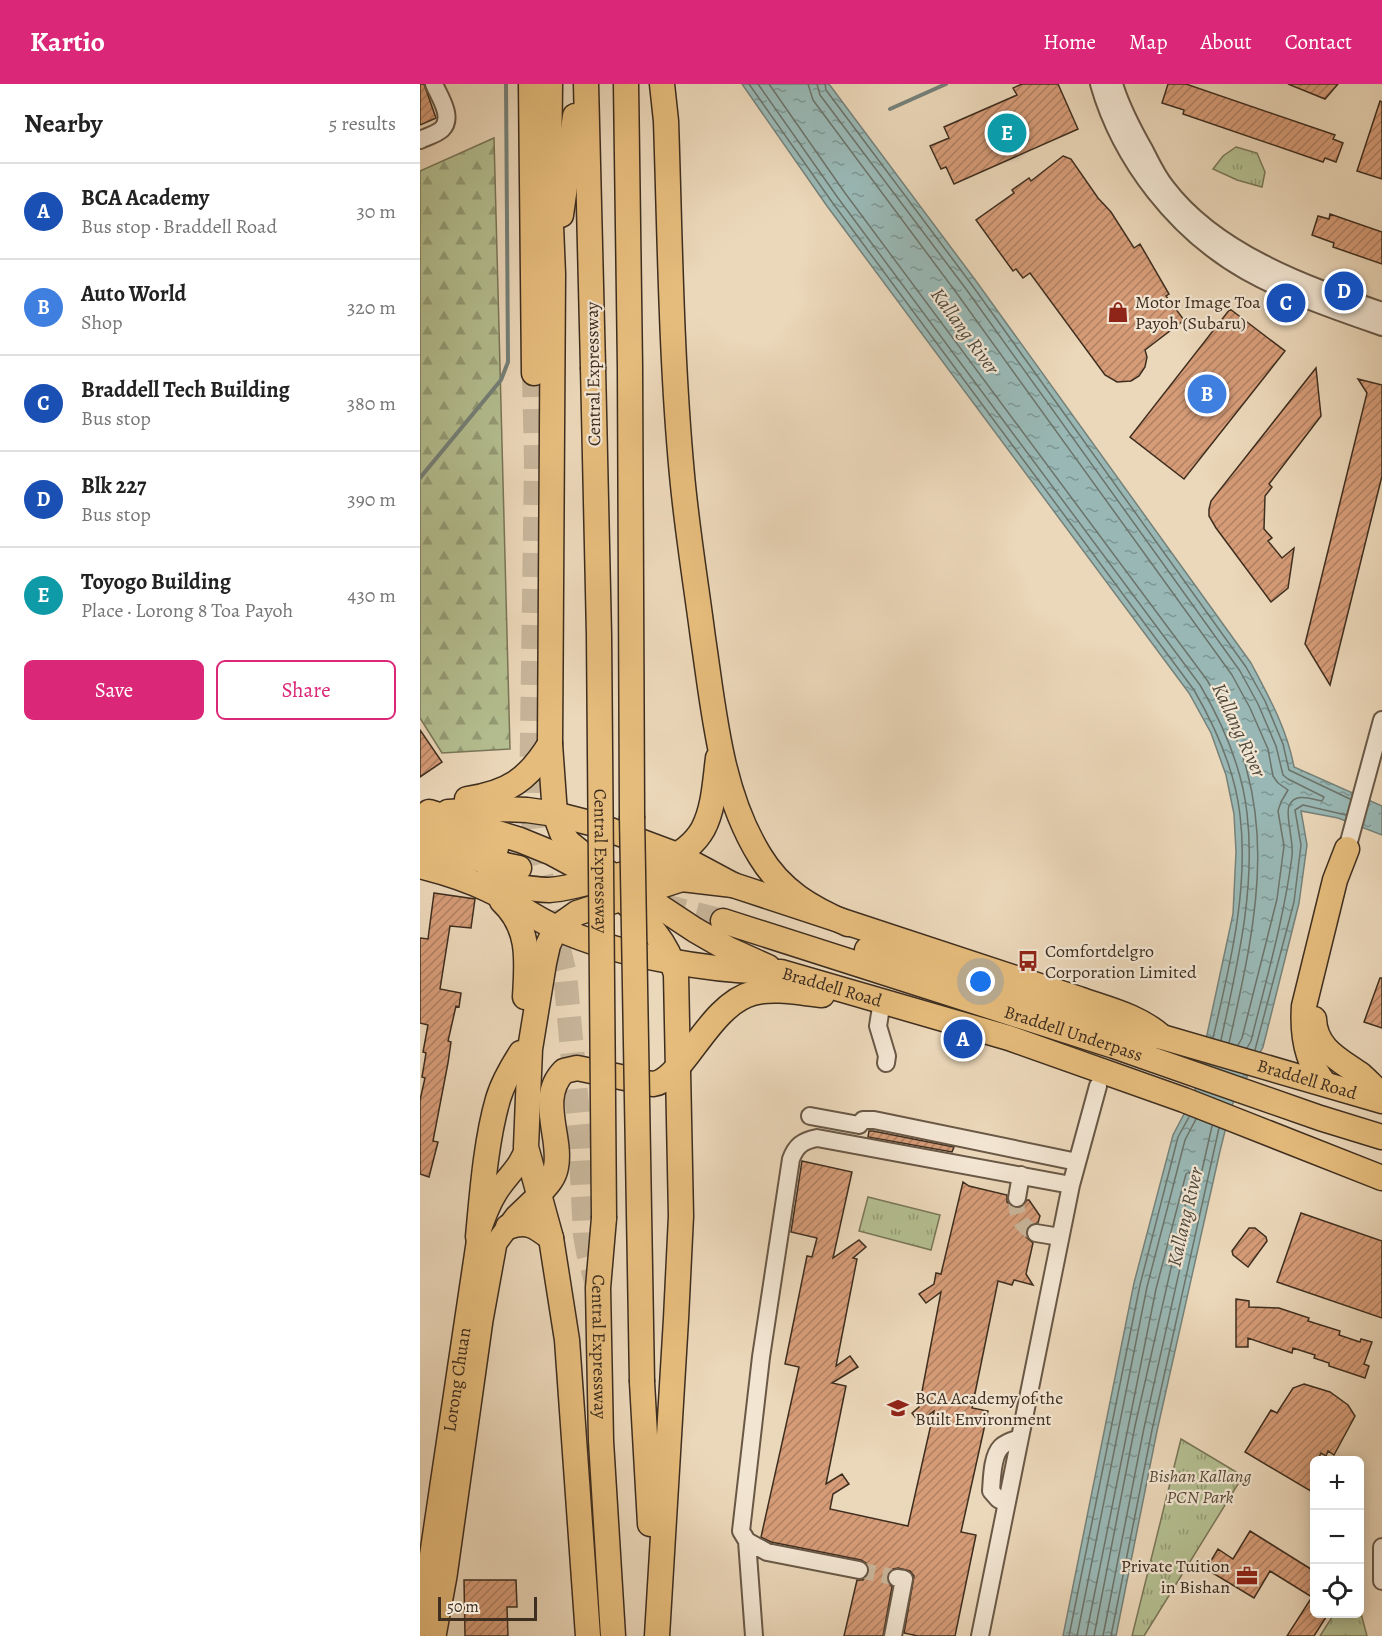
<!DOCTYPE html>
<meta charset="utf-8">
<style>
body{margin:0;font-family:Alegreya,serif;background:#f6f6f6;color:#222}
.controls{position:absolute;right:18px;bottom:18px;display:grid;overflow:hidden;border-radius:9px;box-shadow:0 3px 15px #0003}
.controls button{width:54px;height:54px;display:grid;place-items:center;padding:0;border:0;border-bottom:2px solid #e0e0e0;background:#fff;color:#222;font:30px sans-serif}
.scale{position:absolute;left:18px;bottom:15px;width:99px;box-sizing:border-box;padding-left:6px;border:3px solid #3e2e1f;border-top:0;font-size:16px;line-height:21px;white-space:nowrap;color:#3e2e1f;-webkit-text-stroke:4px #f2e5d2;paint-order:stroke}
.you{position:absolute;left:561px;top:898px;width:21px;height:21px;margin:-15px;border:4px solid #fff;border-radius:50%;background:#1a73e8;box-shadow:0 0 0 9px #1a73e833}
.badge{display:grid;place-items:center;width:39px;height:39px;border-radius:50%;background:#db2777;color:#fff;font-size:20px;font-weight:700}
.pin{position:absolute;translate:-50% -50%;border:3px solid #fff;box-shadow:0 2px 6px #0006}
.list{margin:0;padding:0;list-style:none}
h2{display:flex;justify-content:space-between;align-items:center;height:78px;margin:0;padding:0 24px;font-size:26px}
h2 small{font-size:20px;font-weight:400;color:#767676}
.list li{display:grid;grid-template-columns:39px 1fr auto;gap:18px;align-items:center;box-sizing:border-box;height:96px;padding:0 24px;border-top:2px solid #e0e0e0}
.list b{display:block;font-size:22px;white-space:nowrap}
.list p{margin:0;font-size:20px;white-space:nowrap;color:#767676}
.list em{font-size:20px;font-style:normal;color:#767676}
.actions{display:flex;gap:12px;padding:18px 24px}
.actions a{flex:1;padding:14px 0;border:2px solid #db2777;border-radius:9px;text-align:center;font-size:21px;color:#db2777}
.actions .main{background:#db2777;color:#fff}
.icon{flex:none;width:33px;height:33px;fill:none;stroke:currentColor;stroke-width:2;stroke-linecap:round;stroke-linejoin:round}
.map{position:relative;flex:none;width:962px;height:1552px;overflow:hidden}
header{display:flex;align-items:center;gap:36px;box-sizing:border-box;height:84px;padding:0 30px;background:#db2777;color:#fff}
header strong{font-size:28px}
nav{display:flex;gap:33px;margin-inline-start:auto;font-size:21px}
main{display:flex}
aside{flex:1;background:#fff}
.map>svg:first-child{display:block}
</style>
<header>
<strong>Kartio</strong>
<nav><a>Home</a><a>Map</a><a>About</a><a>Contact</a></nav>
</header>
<main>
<aside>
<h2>Nearby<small>5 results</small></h2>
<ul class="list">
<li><span class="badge" style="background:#1a4fb4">A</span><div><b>BCA Academy</b><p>Bus stop · Braddell Road</p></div><em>30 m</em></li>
<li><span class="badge" style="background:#3f7fe0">B</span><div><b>Auto World</b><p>Shop</p></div><em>320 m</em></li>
<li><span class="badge" style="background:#1a4fb4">C</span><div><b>Braddell Tech Building</b><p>Bus stop</p></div><em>380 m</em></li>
<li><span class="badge" style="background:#1a4fb4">D</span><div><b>Blk 227</b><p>Bus stop</p></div><em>390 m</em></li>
<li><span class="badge" style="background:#0f9aa8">E</span><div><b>Toyogo Building</b><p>Place · Lorong 8 Toa Payoh</p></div><em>430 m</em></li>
</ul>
<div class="actions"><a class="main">Save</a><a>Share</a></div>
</aside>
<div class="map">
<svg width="962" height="1552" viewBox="0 0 962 1552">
<defs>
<pattern id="forest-firs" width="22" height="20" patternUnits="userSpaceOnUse" patternTransform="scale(1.5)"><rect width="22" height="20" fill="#b4bf91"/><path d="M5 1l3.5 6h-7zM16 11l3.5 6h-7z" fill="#949c76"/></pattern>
<pattern id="park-tufts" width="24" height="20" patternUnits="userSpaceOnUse" patternTransform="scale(1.5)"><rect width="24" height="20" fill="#b4bf91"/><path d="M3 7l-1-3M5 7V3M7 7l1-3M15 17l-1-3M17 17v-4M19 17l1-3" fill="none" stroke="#949c76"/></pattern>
<pattern id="water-ripples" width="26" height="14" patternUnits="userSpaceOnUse" patternTransform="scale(1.5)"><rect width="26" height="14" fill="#99b8b5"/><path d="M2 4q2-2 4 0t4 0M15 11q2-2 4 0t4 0" fill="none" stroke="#7e9693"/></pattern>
<pattern id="building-hatch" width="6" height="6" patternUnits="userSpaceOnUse" patternTransform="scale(1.5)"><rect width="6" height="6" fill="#d69c78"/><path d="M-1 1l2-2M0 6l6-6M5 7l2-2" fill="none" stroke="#af8062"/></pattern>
</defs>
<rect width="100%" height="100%" fill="#ebd7b9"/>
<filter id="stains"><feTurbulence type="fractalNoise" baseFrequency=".00333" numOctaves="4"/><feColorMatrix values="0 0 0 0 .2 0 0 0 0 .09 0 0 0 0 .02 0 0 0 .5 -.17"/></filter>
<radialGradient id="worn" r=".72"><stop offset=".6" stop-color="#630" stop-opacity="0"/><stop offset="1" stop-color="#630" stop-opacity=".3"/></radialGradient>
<path fill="url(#forest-firs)" stroke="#797658" stroke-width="1.5" d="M74,54L90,665L22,669L0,634V87Z"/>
<path fill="url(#park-tufts)" stroke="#797658" stroke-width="1.5" d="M816,63L837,69L845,88L842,103L817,96L793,85L803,72Z
M448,1113L520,1131L511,1166L439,1147Z
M761,1355L823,1392L724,1552H712Z
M940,1526L947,1552H900L914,1530H940Z"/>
<path fill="url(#water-ripples)" stroke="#758179" stroke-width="1.5" d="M322,0H409L556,197L831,579C849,613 867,645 874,683L962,722V751L918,734L881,727L887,761L879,819L843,963L811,1023L800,1067L737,1347L696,1552H643L714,1199L753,1051L774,1011L813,830L816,768L814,730L806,691L791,649L769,609L407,122Z"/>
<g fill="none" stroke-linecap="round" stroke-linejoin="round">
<path stroke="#6c736a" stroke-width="1.5" d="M329,0L412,118L774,606C796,644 815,686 820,731C829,805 810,881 793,954
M338,0L418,114L780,601C803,640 822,684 827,729C836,805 817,882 801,956
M349,0L425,109L787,596C863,719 839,827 809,959
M388,0L393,16L538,211L812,591L830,624L848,665L853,692L858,699L868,706L861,718L858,727L864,762L857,815L822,954L818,961
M397,0L400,11L546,205L820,587L838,620L856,662L863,691L868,695L904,713L902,717C891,715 875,708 869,722C865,731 874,758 872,772C864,835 846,896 831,957L827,964
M405,0L406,6L552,201L826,583L845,617L863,660L869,686L930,715
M835,966L874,818L881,761L875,726L883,721L926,731
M649,1552L720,1201L758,1053L769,1033
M657,1552L727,1203L765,1056L776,1035
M666,1552L736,1205L766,1090L769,1088L772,1092L715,1342L674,1552
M683,1552L724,1344L792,1042
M691,1552L732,1346L799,1044"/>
<path stroke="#758179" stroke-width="4" d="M470,25L526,0
M0,394L81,296L88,278L86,0"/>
</g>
<path fill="url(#building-hatch)" stroke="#3e2e1f" stroke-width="1.5" d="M0,0H4L16,34L0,41Z
M602,0H638L658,45L534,100L526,83L521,85L510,62L529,54L524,43L597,11L593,4Z
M748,0H766L915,51L913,55L923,59L916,78L905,74L903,78L763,30L764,26L742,19Z
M868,0H918L905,15Z
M960,17L962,18V95L937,87Z
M643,72L651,75L678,114L691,128L714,164L720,160L749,210L746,212L764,236L725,266L727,273L725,283L719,292L711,297L697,298L685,291L610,189L603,194L596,185L593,187L556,136L594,109L592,106L609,94L611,97Z
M910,130L962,148V180L913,163L914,159L892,151L898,132L909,135Z
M810,225L865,267L764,395L710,353Z
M896,284L901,332L849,400L852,403L845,412L844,445L852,454L848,457L862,474L874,464L868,504L851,518L796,444L789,432V425L791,417Z
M938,295L962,301V392L910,601L885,560L947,309Z
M0,646L22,678L0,693Z
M14,809L55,815L51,844L30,842L20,905L41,909L39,923L36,922L28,957L31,958L28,979L13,1057L18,1058L9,1093L0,1090V1016L5,994L2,993L6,969L3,968L8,941L0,939V854L8,855Z
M960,894H962V944L944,938Z
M449,1047H453L534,1063L532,1068L448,1053Z
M382,1077L432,1088L413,1174L439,1156L446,1163L433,1174L437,1175L416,1282L430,1272L438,1283L412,1299L426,1302L406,1400L422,1390L429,1400L413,1410L410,1425L488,1442L514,1327L499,1338L492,1329L499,1323L521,1208L506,1219L499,1210L514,1200L516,1189L521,1190L543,1098L549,1102L587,1111V1118L595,1124H601L607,1116H609L620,1132L618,1139L608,1142L606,1148V1153L613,1159L606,1190L613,1201L594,1196L592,1201L578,1197L552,1324L568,1327L541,1448L556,1451L535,1552H498L484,1549L494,1492L490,1487L478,1484L473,1485L467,1492L468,1498L472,1503L463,1552H424L437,1496H443L449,1489L446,1479L441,1476L351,1458L341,1453L379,1283L365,1280L387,1172L392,1173L397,1154L371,1148Z
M881,1129L962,1157V1234L857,1198Z
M829,1144H835L846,1153L847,1157L828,1183L813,1171L812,1167Z
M816,1215L829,1217V1223L859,1224L889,1234L888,1237L920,1247L919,1251L940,1258L941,1255L952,1258L944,1280L949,1282L945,1294L909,1282V1279L894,1274L895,1271L873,1264L872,1269L828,1254V1263H816Z
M884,1300L910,1308L928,1321L935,1332L914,1371L908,1367L906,1372L901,1369L897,1377H894V1409L825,1368L851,1326L857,1329L873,1304Z
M830,1447L894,1487V1530H908L894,1552H867L892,1513L850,1487L834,1514L786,1485L798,1465L813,1475Z
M44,1496H96L97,1523H87L88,1552H45Z"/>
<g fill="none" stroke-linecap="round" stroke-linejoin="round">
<path stroke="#c8b59a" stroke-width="16" stroke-dasharray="16 8" stroke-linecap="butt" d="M597,1114C595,1130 600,1143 616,1149
M439,1486L477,1494"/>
<path stroke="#c8b59a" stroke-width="24" stroke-dasharray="24 12" stroke-linecap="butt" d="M114,289L116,378L111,720L118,778L145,890L160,1052L165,1151L168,1168L177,1201
M241,821L303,837"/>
<defs>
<path id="minor" d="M679,0C701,77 757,148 826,187C869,211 916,227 962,243
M694,0C701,23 713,46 725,67C731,79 737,92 746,103C796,169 886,201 962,227
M0,56C6,53 17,50 22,45C34,33 19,12 14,0
M927,765L962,636
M462,917L458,942L467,972L466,979
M390,1032L439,1041L443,1036H454L657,1078
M597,1114L601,1091
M616,1149L640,1153
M586,1419L578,1415L571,1407C572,1394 572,1372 581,1363C586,1358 594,1356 600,1354
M327,1457L334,1552
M962,1463V1497
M439,1486L347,1468L327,1457L321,1447L341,1273L371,1075C376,1062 382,1057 397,1054L651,1101
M473,1552L484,1495L477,1494
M560,1552L651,1101L678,1002"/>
<g id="major">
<path id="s1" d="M0,1542L58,1153C63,1137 68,1122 77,1108C87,1092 101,1082 106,1063"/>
<path d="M15,1552L26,1492L62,1236L76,1159L96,1132L118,1111"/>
</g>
<g id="highway">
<path d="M111,0L114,289"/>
<path d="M130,0L129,93L133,190L130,660L135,730L142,749L148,758L175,780L275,846L308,865L348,883"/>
<path d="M166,0L173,283"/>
<path d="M206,0L210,283L212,732"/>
<path d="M242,0L246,37C250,155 251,274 262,391C267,446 276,500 283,554C294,627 300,708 340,772C361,807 391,824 428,840"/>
<path d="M141,131L155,32"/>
<path d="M47,715C88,709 108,696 130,660"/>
<path d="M9,728L100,756L132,769L169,789"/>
<path d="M28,728L78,725L107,726L135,730L174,740L257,771L313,801L659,915C687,925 719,932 742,953"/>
<path d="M0,745L76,764"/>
<path d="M0,763L99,784"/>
<path id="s2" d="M0,782C24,788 47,795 69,806C93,817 113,834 137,844C198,872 294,888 361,888L589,954L764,1016L962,1094"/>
<path d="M66,796C86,800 108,806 129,806C147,805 165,799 183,795C217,787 264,779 283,745C294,724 295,697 298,674"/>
<path d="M203,816C227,838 247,857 256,890L261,1132L256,1235L237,1552"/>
<path d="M82,817C111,844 107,878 105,913"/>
<path id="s3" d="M303,837L694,962L900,1034L962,1053"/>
<path id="s4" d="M447,866L708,948L742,953L962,1017"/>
<path d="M894,935C895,965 920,976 941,991C948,997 955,1005 962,1011"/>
<path d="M904,999C886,977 882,950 884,922L915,796L927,765"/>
<path d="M118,1111C126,1102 134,1095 136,1083C142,1053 117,1014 144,987L157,984C176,988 196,992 215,996C220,997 228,1000 233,1000C263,997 288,921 333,909C354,903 381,909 402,911"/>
<path id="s5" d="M184,1134L178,1204L181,1357L193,1552"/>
<path d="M88,1143C108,1136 115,1142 131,1154"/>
<path d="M58,1153C62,1110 66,1056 78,1015C83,998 92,983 101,969"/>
<path d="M222,1298L230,1440"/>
<path d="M168,1552L147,1256L131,1154L106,1063L110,965L124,879L128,861L133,850L143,839L157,829L262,795L313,801"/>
</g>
</defs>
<use href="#minor" stroke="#695846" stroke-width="20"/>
<use href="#major" stroke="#3e2e1f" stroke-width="24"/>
<use href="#highway" stroke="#3e2e1f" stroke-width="27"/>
<use href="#minor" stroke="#f2e5d2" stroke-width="16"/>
<use href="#major" stroke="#e6bc7c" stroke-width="21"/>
<use href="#highway" stroke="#e6bc7c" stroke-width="24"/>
<defs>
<g id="highway-bridge">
<path id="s6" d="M173,283L179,551L184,1134"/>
<path d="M212,732L222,1298"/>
</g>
</defs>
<use href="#highway-bridge" stroke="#3e2e1f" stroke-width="27" stroke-linecap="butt"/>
<use href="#highway-bridge" stroke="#e6bc7c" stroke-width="24"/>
</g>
<defs>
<symbol id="shop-bare" viewBox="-9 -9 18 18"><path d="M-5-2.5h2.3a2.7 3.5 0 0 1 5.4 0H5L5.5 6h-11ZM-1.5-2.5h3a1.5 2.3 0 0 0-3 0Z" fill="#8f2418" stroke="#f2e5d2" stroke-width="2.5" paint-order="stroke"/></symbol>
<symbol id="bus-bare" viewBox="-9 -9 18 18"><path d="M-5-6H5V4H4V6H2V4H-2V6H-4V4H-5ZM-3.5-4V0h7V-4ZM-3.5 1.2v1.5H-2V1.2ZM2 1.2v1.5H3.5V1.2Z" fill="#8f2418" stroke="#f2e5d2" stroke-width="2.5" paint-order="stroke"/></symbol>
<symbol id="university-bare" viewBox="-9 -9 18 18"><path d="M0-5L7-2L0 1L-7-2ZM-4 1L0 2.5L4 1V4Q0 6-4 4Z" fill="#8f2418" stroke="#f2e5d2" stroke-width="2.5" paint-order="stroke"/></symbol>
<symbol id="office-bare" viewBox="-9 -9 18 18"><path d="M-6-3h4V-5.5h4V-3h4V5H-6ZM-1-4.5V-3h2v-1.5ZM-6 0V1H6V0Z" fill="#8f2418" stroke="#f2e5d2" stroke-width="2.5" paint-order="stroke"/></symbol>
</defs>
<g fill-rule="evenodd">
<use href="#shop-bare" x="683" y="213" width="30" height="30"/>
<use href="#bus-bare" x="593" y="862" width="30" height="30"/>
<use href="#university-bare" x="463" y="1309" width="30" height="30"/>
<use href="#office-bare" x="812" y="1477" width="30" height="30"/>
</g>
<g text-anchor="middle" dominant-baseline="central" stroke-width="4.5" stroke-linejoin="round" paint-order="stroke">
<g font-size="18" fill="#3e2e1f" stroke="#f2e5d2" text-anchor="start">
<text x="715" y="218">Motor Image Toa<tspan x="715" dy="21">Payoh (Subaru)</tspan></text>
<text x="625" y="867">Comfortdelgro<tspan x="625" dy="21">Corporation Limited</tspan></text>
<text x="495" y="1314">BCA Academy of the<tspan x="495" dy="21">Built Environment</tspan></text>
<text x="810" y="1482" text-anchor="end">Private Tuition<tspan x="810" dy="21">in Bishan</tspan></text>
</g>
<g font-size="18" fill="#3e2e1f" stroke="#f2e5d2">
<text transform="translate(173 290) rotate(-91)">Central Expressway</text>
<text stroke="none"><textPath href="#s6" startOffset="494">Central Expressway</textPath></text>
<text stroke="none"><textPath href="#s2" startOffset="434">Braddell Road</textPath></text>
<text stroke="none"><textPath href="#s3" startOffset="368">Braddell Underpass</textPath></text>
<text stroke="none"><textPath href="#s4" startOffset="459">Braddell Road</textPath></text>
<text stroke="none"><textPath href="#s5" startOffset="129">Central Expressway</textPath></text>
<text stroke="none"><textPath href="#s1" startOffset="249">Lorong Chuan</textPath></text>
</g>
<g font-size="18" font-style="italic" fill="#564b36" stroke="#f2e5d2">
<text x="780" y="1392">Bishan Kallang<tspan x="780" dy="21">PCN Park</tspan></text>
</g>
<g font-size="20" font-style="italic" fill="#504a3d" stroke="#f2e5d2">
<text transform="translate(545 247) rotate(54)">Kallang River</text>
<text transform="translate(819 646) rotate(65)">Kallang River</text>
<text transform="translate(765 1133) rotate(-77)">Kallang River</text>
</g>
</g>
<rect width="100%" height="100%" filter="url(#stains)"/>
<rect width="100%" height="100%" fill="url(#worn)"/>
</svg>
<div class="controls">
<button>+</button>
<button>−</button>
<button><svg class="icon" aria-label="locate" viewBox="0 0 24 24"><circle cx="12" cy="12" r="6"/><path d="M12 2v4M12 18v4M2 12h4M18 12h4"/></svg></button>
</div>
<div class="scale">50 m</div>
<div class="you"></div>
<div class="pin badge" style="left:543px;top:955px;background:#1a4fb4">A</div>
<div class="pin badge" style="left:787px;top:310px;background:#3f7fe0">B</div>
<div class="pin badge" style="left:866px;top:219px;background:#1a4fb4">C</div>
<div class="pin badge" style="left:924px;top:207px;background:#1a4fb4">D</div>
<div class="pin badge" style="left:587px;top:49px;background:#0f9aa8">E</div>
</div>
</main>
